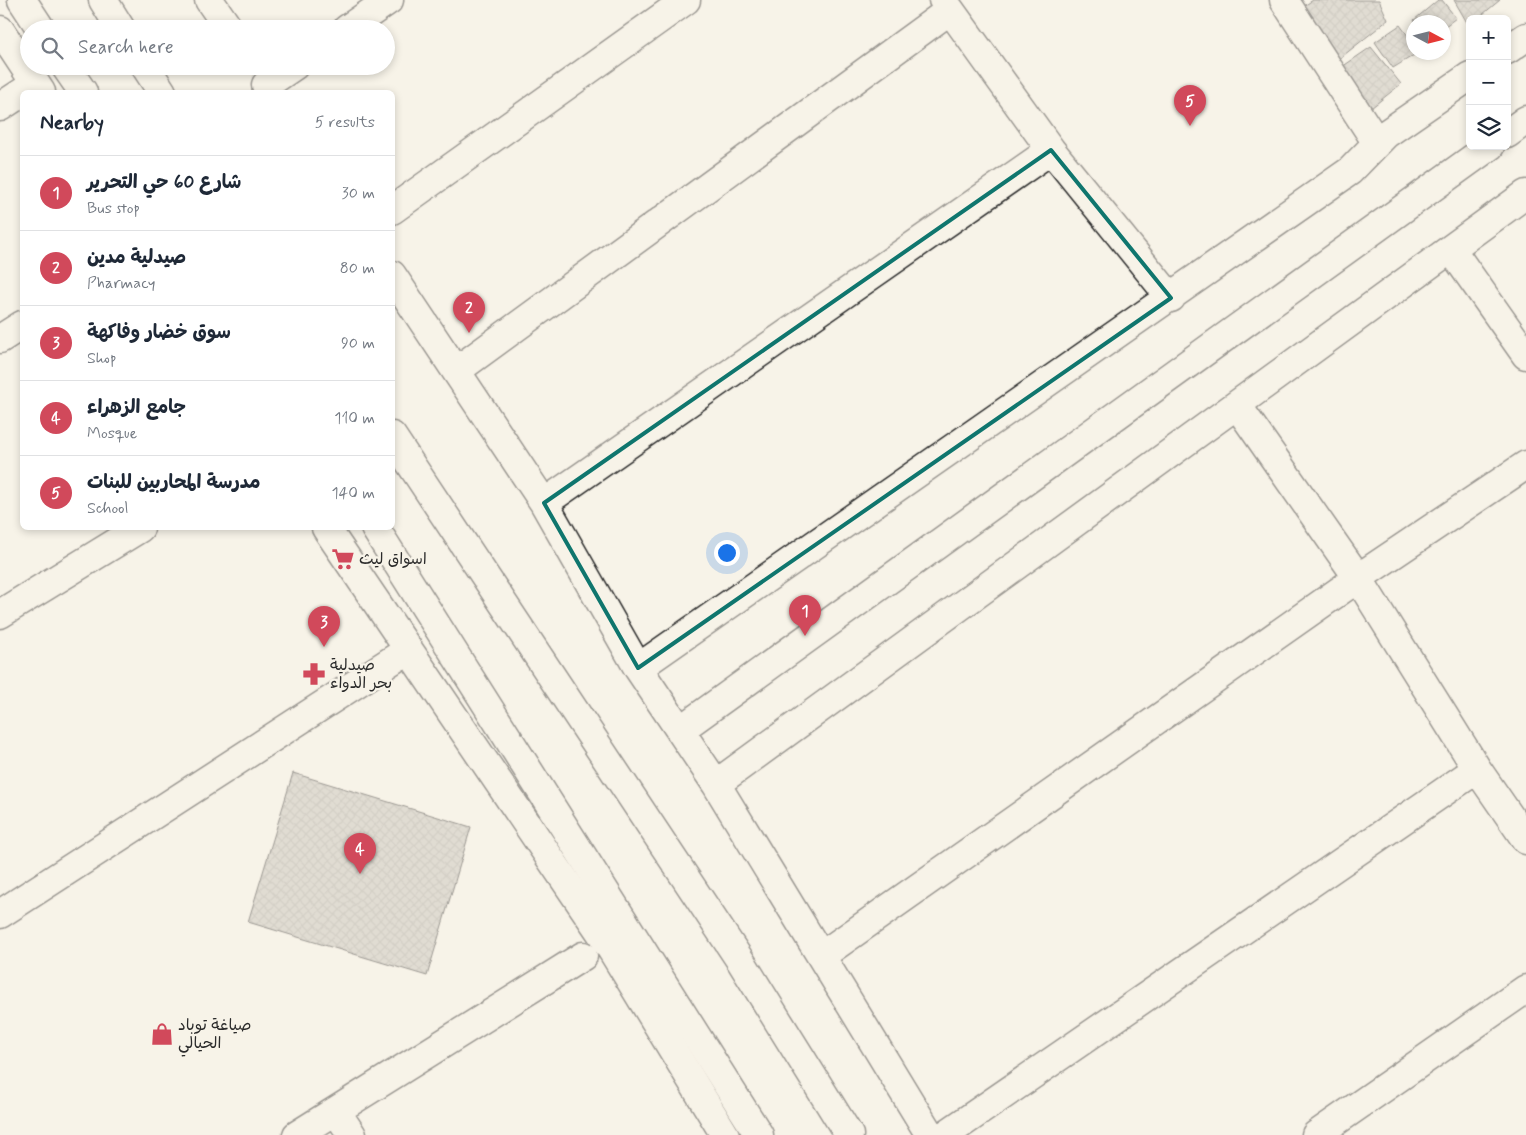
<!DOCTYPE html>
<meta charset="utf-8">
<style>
body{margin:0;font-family:Mynerve,"Playpen Sans Arabic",sans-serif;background:#f2f2f3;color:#1f2937}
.controls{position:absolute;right:15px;top:15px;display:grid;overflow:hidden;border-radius:8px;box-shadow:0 2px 8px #0003}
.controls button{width:45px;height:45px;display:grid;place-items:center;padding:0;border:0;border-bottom:1px solid #e0e1e3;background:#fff;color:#1f2937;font:25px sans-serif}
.compass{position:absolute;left:1406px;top:15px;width:45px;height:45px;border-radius:50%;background:#fff;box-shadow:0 2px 8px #0003;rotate:97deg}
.you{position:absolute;left:726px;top:552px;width:18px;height:18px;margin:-12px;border:4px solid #fff;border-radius:50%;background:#1a73e8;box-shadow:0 0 0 8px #1a73e833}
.badge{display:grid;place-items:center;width:32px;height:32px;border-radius:50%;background:#d1495b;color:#fff;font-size:16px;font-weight:700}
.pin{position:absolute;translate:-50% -41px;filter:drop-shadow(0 1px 2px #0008)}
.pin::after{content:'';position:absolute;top:26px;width:18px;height:15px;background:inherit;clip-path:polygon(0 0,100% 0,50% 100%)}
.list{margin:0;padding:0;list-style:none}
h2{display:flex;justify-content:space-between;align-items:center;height:65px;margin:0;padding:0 20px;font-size:21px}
h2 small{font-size:16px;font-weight:400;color:#747a83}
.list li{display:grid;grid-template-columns:32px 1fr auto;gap:15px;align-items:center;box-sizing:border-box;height:75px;padding:0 20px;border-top:1px solid #e0e1e3}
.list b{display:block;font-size:19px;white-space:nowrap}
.list p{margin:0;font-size:16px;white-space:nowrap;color:#747a83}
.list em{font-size:16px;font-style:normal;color:#747a83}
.icon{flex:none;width:28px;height:28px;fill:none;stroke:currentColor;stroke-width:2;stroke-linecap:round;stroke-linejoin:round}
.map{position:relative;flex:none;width:1526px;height:1135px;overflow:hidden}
.search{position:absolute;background:#fff;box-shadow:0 2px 8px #0003;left:20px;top:20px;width:375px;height:55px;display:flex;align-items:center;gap:12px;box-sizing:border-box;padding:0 18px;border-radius:28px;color:#747a83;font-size:19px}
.panel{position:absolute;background:#fff;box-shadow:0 2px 8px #0003;left:20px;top:90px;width:375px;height:440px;border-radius:8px}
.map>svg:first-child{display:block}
</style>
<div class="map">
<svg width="1526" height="1135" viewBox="0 0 1526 1135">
<defs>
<pattern id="building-cross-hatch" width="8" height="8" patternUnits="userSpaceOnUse" patternTransform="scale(1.25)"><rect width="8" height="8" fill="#c4c1b9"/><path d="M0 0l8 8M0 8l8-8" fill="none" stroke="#a9a69f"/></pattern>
</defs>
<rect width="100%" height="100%" fill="#f7f3e8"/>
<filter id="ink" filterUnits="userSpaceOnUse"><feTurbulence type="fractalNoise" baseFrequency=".02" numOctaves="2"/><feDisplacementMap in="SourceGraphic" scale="10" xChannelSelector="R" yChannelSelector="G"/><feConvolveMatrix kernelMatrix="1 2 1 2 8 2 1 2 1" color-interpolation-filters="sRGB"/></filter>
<g filter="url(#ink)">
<path fill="url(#building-cross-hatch)" stroke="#2b2b2b" d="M1313,0H1379L1388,20L1339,59L1304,6Z
M1438,0H1442L1456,18L1444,27V22H1415L1414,20Z
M1454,0H1500L1477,19H1470L1469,26Z
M1400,25L1414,44V52H1419L1393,68L1375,42Z
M1371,47L1401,84L1371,108L1339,69Z
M293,773L471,827L427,976L248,922Z"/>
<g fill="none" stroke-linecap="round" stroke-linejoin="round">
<defs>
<path id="minor" d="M209,0L229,29
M943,0L1051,150L1171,298
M1284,0L1377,143
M347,29L389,0
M0,30L41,92
M1507,50L1526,37
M266,85L294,66
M0,107L35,84
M1507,134L1526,120
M392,210L686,0
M1451,249L1526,355
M392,275L544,503L638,668L716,784L930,1135
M0,339L22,325
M456,371L950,10
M1237,405L1358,578L1477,769L1526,840
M544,503L1051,150
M326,528L605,939L725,1135
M0,614L140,528
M638,668L1350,171L1386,134L1470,76
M680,730L1490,146
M716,784L1526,194
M0,914L408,650
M821,956L1358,578L1526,465
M336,1111L352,1135
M297,1135L583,956
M945,1135L1477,769
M1316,1135L1526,989"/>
<path id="major" d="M22,0L41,29
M103,0L121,29
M65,66L83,92
M145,66L162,92
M392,436L742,963L849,1135
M375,528L759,1135"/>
</defs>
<use href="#minor" stroke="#2b2b2b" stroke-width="31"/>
<use href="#major" stroke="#2b2b2b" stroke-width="31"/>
<use href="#minor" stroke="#f7f3e8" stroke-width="28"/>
<use href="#major" stroke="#f7f3e8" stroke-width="28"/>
</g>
</g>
<path d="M0 0H1526V1135H0ZM1051,150L1171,298L638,668L544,503Z" fill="#f7f3e8" fill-opacity=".55" fill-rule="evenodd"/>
<path fill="none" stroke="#0f766e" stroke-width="4" stroke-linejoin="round" d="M1051,150L1171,298L638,668L544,503Z"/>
<defs>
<symbol id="supermarket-bare" viewBox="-9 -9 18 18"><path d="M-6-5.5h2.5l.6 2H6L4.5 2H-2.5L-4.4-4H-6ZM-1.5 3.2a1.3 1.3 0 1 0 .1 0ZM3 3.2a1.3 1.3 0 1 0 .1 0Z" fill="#d1495b" stroke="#f7f3e8" stroke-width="2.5" paint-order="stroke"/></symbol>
<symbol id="pharmacy-bare" viewBox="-9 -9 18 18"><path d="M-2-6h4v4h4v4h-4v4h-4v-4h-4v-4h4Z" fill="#d1495b" stroke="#f7f3e8" stroke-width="2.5" paint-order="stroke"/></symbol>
<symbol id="shop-bare" viewBox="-9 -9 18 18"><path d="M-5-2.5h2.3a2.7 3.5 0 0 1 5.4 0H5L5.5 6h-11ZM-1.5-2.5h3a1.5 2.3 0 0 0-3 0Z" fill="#d1495b" stroke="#f7f3e8" stroke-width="2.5" paint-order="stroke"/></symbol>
</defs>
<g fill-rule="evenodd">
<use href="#supermarket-bare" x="327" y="543" width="32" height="32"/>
<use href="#pharmacy-bare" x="298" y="658" width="32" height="32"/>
<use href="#shop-bare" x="146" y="1018" width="32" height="32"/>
</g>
<g text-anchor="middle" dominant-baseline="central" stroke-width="4.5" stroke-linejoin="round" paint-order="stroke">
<g font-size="16" fill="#2b2b2b" stroke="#f7f3e8" text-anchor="start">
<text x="359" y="559">اسواق ليث</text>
<text x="330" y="665">صيدلية<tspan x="330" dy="18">بحر الدواء</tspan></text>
<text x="178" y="1025">صياغة توباد<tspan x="178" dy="18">الحيالي</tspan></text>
</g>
</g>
</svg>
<div class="controls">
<button>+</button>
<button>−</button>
<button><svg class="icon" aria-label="layers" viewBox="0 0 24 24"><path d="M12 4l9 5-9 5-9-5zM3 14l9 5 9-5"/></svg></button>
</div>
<svg class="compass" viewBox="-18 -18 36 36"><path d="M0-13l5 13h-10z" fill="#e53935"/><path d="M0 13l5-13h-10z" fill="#747a83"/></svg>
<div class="you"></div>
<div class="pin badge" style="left:805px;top:636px">1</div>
<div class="pin badge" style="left:469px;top:333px">2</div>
<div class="pin badge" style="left:324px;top:647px">3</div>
<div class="pin badge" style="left:360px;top:874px">4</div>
<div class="pin badge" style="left:1190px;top:126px">5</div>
<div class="search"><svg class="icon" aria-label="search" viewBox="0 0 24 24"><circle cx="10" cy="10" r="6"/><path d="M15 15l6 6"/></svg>Search here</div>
<section class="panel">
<h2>Nearby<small>5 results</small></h2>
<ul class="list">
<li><span class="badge">1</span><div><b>شارع 60 حي التحرير</b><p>Bus stop</p></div><em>30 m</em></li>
<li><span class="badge">2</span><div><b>صيدلية مدين</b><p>Pharmacy</p></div><em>80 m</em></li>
<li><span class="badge">3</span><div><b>سوق خضار وفاكهة</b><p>Shop</p></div><em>90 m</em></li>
<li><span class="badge">4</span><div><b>جامع الزهراء</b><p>Mosque</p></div><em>110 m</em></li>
<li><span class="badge">5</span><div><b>مدرسة المحاربين للبنات</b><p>School</p></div><em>140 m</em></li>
</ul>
</section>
</div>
